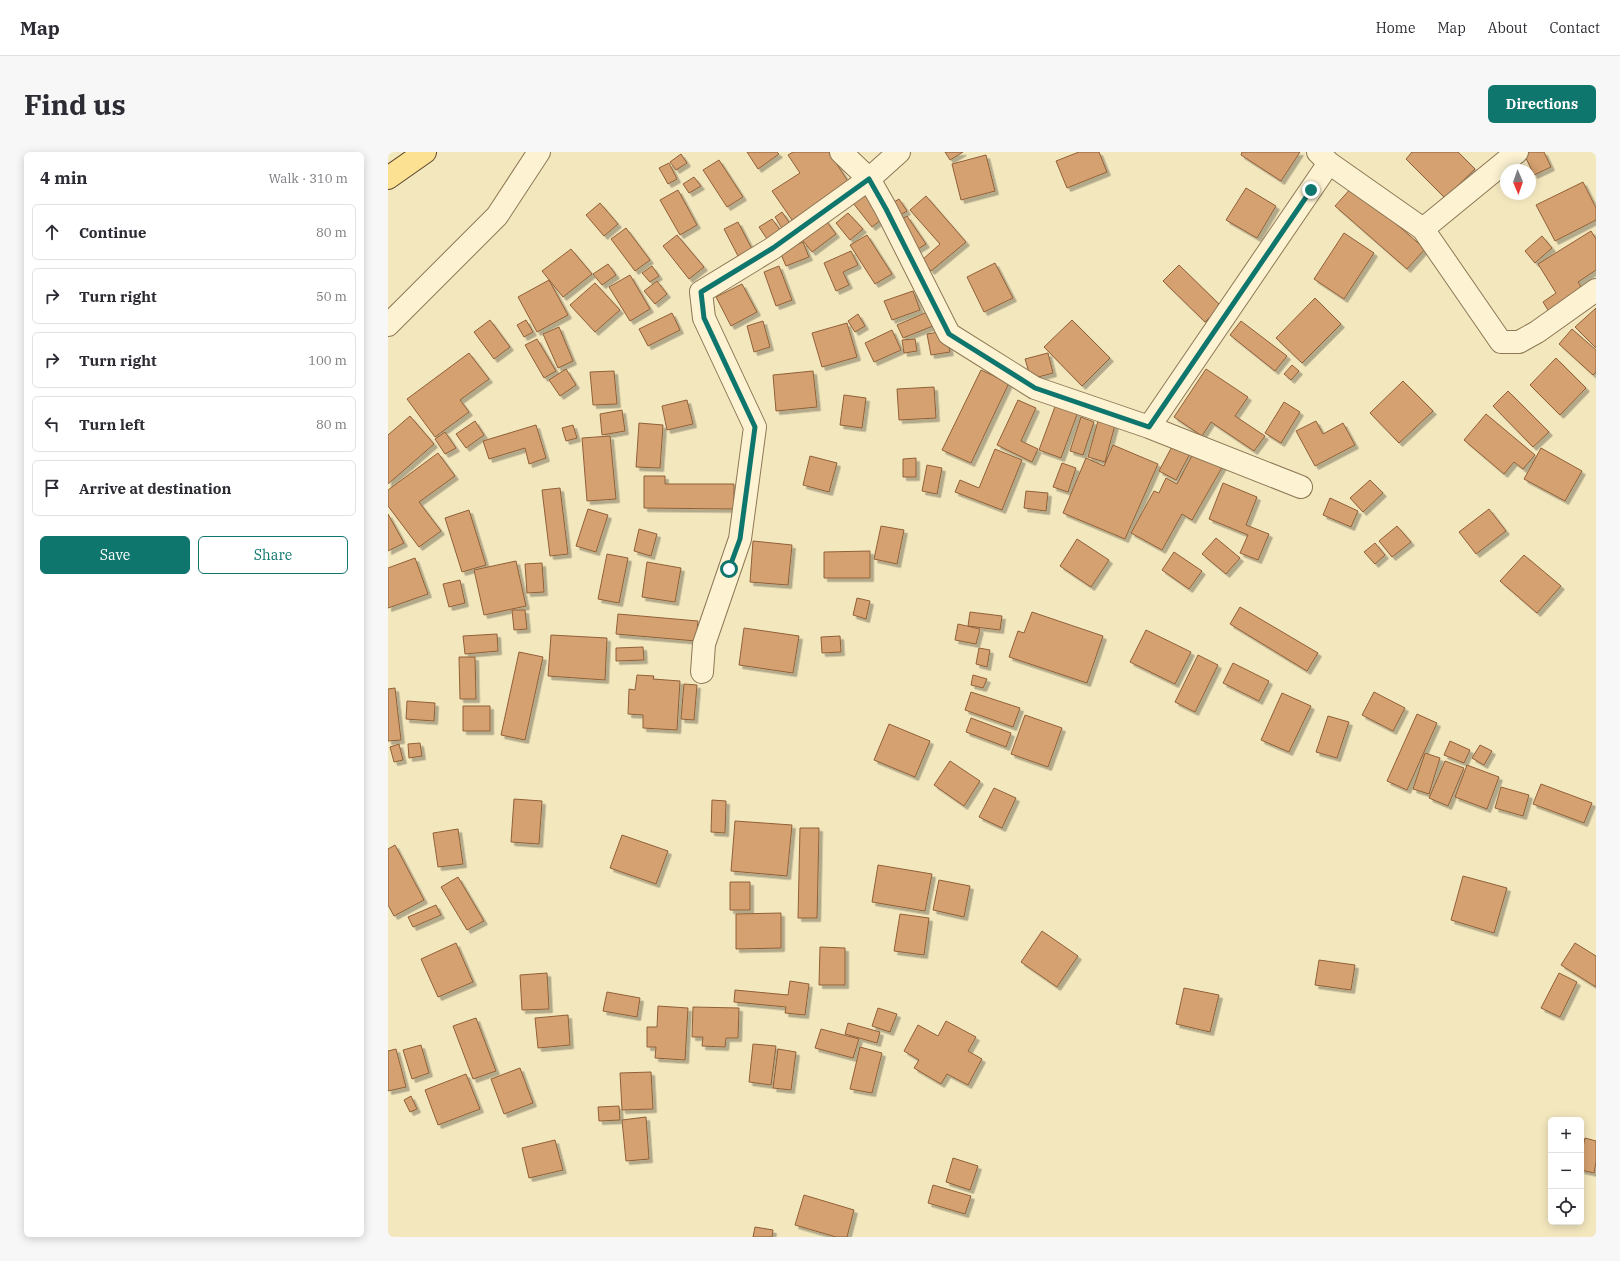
<!DOCTYPE html>
<meta charset="utf-8">
<style>
body{margin:0;font-family:"IBM Plex Serif",serif;background:#f7f7f7;color:#2b2b33}
.controls{position:absolute;right:12px;bottom:12px;display:grid;overflow:hidden;border-radius:6px;box-shadow:0 2px 10px #0003}
.controls button{width:36px;height:36px;display:grid;place-items:center;padding:0;border:0;border-bottom:1px solid #e1e1e2;background:#fff;color:#2b2b33;font:20px sans-serif}
.compass{position:absolute;left:1112px;top:12px;width:36px;height:36px;border-radius:50%;background:#fff;box-shadow:0 2px 10px #0003;rotate:178deg}
.stop{position:absolute;width:12px;height:12px;margin:-9px;border:3px solid #0f766e;border-radius:50%;background:#fff}
.stop.end{background:#0f766e;border-color:#fff;box-shadow:0 1px 4px #0008}
.list{margin:0;padding:0;list-style:none}
h2{display:flex;justify-content:space-between;align-items:center;height:52px;margin:0;padding:0 16px;font-size:17px}
h2 small{font-size:13px;font-weight:400;color:#7c7c81}
.list li{display:grid;grid-template-columns:26px 1fr auto;gap:12px;align-items:center;box-sizing:border-box;height:56px;margin:0 8px 8px;padding:0 8px;border:1px solid #e1e1e2;border-radius:6px}
.list b{display:block;font-size:15px;white-space:nowrap}
.list em{font-size:13px;font-style:normal;color:#7c7c81}
.actions{display:flex;gap:8px;padding:12px 16px}
.actions a{flex:1;padding:9px 0;border:1px solid #0f766e;border-radius:6px;text-align:center;font-size:14px;color:#0f766e}
.actions .main{background:#0f766e;color:#fff}
.icon{flex:none;width:22px;height:22px;fill:none;stroke:currentColor;stroke-width:2;stroke-linecap:round;stroke-linejoin:round}
.map{position:relative;flex:none;width:1208px;height:1085px;overflow:hidden;border-radius:6px}
header{display:flex;align-items:center;gap:24px;box-sizing:border-box;height:56px;padding:0 20px;background:#fff;border-bottom:1px solid #e1e1e2}
header strong{font-size:19px}
nav{display:flex;gap:22px;margin-inline-start:auto;font-size:14px}
.intro{display:flex;align-items:center;justify-content:space-between;box-sizing:border-box;height:96px;padding:0 24px}
h1{margin:0;font-size:28px}
.button{padding:10px 18px;border-radius:6px;background:#0f766e;color:#fff;font-size:14px;font-weight:700}
main{display:flex;gap:24px;padding:0 24px}
aside{flex:1;background:#fff;border-radius:6px;box-shadow:0 2px 10px #0003}
.map>svg:first-child{display:block}
</style>
<header>
<strong>Map</strong>
<nav><a>Home</a><a>Map</a><a>About</a><a>Contact</a></nav>
</header>
<div class="intro"><h1>Find us</h1><a class="button">Directions</a></div>
<main>
<aside>
<h2>4 min<small>Walk · 310 m</small></h2>
<ul class="list">
<li><svg class="icon" aria-label="ahead" viewBox="0 0 24 24"><path d="M12 20V5M6 11l6-6 6 6"/></svg><div><b>Continue</b></div><em>80 m</em></li>
<li><svg class="icon" aria-label="right" viewBox="0 0 24 24"><path d="M7 20v-9h11M14 6l5 5-5 5"/></svg><div><b>Turn right</b></div><em>50 m</em></li>
<li><svg class="icon" aria-label="right" viewBox="0 0 24 24"><path d="M7 20v-9h11M14 6l5 5-5 5"/></svg><div><b>Turn right</b></div><em>100 m</em></li>
<li><svg class="icon" aria-label="left" viewBox="0 0 24 24"><path d="M17 20v-9H6M10 6l-5 5 5 5"/></svg><div><b>Turn left</b></div><em>80 m</em></li>
<li><svg class="icon" aria-label="arrive" viewBox="0 0 24 24"><path d="M6 21V4h12l-3 4 3 4H6"/></svg><div><b>Arrive at destination</b></div></li>
</ul>
<div class="actions"><a class="main">Save</a><a>Share</a></div>
</aside>
<div class="map">
<svg width="1208" height="1085" viewBox="0 0 1208 1085">
<defs>
<filter id="shadow"><feDropShadow dx="3.5" dy="3.5" stdDeviation="0" flood-color="#0004"/></filter>
</defs>
<rect width="100%" height="100%" fill="#f3e7be"/>
<path fill="#d5a170" stroke="#906038" filter="url(#shadow)" d="M359,0H389L391,2L370,17Z
M405,0H441L461,31L404,68L384,39L412,21L400,3Z
M557,0H575L562,8Z
M691,0H711L719,20L679,36L668,9Z
M854,0H912L893,29L853,3Z
M1024,0H1070L1087,17L1057,46L1018,7Z
M1140,0H1156L1163,15L1146,23L1136,2Z
M293,2L299,11L288,18L282,10Z
M598,3L607,39L573,48L564,12Z
M331,8L355,45L339,55L315,18Z
M281,11L289,27L280,32L271,16Z
M306,25L313,34L301,41L295,32Z
M1195,30L1208,56V68L1167,89L1148,53Z
M965,34L1037,97L1019,117L947,54Z
M858,36L888,54L869,86L838,68Z
M290,38L309,73L292,83L272,48Z
M480,40L499,63L484,75L465,51Z
M538,44L578,90L543,119L534,108L552,92L522,58Z
M511,47L519,59L509,65L501,53Z
M212,51L230,72L216,84L198,63Z
M394,60L403,73L395,78L387,65Z
M460,61L475,77L462,88L448,71Z
M519,64L538,92L525,100L506,72Z
M436,66L448,82L424,100L411,84Z
M384,67L393,79L379,87L371,75Z
M350,70L364,97L350,104L336,77Z
M238,76L262,108L247,119L223,87Z
M1203,79L1208,87V118L1190,130L1198,142L1163,163L1155,150L1168,141L1150,112Z
M956,81L986,101L956,147L926,127Z
M289,83L316,115L301,127L275,94Z
M479,83L504,122L487,132L462,93Z
M1154,84L1164,96L1147,111L1137,99Z
M415,90L421,105L398,114L392,100Z
M183,97L204,122L175,145L154,119Z
M463,99L470,113L455,120L461,133L448,139L436,111Z
M607,111L625,146L596,160L579,125Z
M220,112L228,123L214,133L205,122Z
M791,113L833,154L817,170L775,129Z
M264,114L271,124L262,130L254,121Z
M391,114L404,148L388,154L376,120Z
M242,123L262,157L242,169L221,135Z
M161,128L180,163L149,180L130,145Z
M269,129L279,142L267,152L256,139Z
M207,131L232,158L207,180L182,153Z
M354,132L369,160L343,174L328,145Z
M525,139L532,158L504,168L496,149Z
M927,146L953,172L914,211L888,186Z
M1208,156V196L1187,175Z
M544,158L550,172L515,186L509,173Z
M284,161L292,178L260,194L251,177Z
M470,162L477,174L467,180L460,169Z
M102,168L122,195L106,207L86,180Z
M138,168L145,180L136,185L129,173Z
M684,168L722,206L694,234L656,195Z
M375,169L382,195L366,200L359,174Z
M853,169L899,204L887,219L842,183Z
M459,171L469,205L434,215L424,181Z
M171,175L185,209L170,216L155,182Z
M1184,177L1208,198V220L1205,223L1171,192Z
M504,178L513,198L486,210L477,191Z
M557,179L562,200L543,203L539,182Z
M149,187L168,219L156,226L137,193Z
M527,187L529,199L516,201L514,188Z
M81,201L101,227L72,248L81,260L47,285L19,247Z
M660,201L665,221L643,227L637,207Z
M1168,206L1198,236L1172,263L1142,233Z
M904,213L911,219L903,228L896,222Z
M178,217L188,233L172,244L161,228Z
M818,217L860,245L847,264L877,284L866,299L823,270L814,284L786,265Z
M593,218L621,231L583,311L554,298Z
M226,219L229,252L205,253L202,220Z
M425,219L429,255L388,259L385,223Z
M1015,229L1045,259L1011,291L982,261Z
M546,235L548,266L511,268L509,237Z
M1120,239L1161,280L1145,295L1105,254Z
M456,243L478,246L474,276L452,273Z
M299,248L305,272L279,278L274,254Z
M630,248L648,256L633,289L650,297L644,310L609,293Z
M896,250L912,260L893,291L877,281Z
M668,252L690,260L673,306L651,298Z
M234,258L237,279L214,283L212,262Z
M1098,262L1147,303L1135,317L1126,310L1116,322L1076,288Z
M22,264L46,292L0,332V283Z
M693,265L706,270L695,303L682,299Z
M87,269L96,283L78,296L68,282Z
M710,269L727,273L717,310L700,305Z
M928,269L935,282L955,271L967,293L927,314L908,279Z
M251,271L275,273L272,316L248,315Z
M148,273L158,306L141,312L137,296L101,307L95,289Z
M185,273L189,286L178,289L174,276Z
M57,280L68,296L57,302L47,287Z
M222,284L228,347L199,349L194,286Z
M788,287L805,296L788,328L771,319Z
M725,293L770,312L737,387L675,361L698,306L716,314Z
M808,296L836,312L804,368L794,362L774,398L743,381L766,339L771,341L778,326L789,332Z
M1153,296L1194,319L1177,349L1136,327Z
M607,297L634,308L614,358L567,340L572,328L591,336Z
M50,301L67,324L31,350L53,379L31,395L0,354V338Z
M422,304L449,311L441,340L415,333Z
M528,306V325H515V307Z
M674,311L688,316L680,340L665,335Z
M539,313L554,316L549,342L534,339Z
M256,324H277V332H346V357L256,356Z
M982,328L995,341L975,360L962,346Z
M835,331L869,345L858,373L881,382L870,408L852,401L860,383L821,367Z
M172,336L180,402L162,404L154,338Z
M638,339L660,341L658,359L636,356Z
M942,346L970,359L963,375L935,363Z
M200,357L220,363L208,400L188,394Z
M1101,357L1118,379L1088,402L1071,380Z
M81,358L98,413L74,420L57,366Z
M0,362L16,391L0,399Z
M493,374L516,378L509,412L486,407Z
M1009,374L1023,390L1004,405L991,389Z
M251,377L269,382L263,404L246,399Z
M828,386L852,406L838,422L814,402Z
M689,387L721,408L703,435L672,414Z
M365,389L404,393L400,433L362,430Z
M987,391L997,403L987,412L976,400Z
M482,399V426H436V400Z
M786,400L814,419L801,437L774,418Z
M219,402L240,406L231,451L210,447Z
M1136,403L1173,434L1149,461L1112,429Z
M27,406L40,442L0,456V416Z
M128,409L138,454L96,463L86,418Z
M259,410L293,416L287,450L254,445Z
M154,411L156,440L139,441L137,412Z
M72,428L77,451L61,455L55,432Z
M469,446L482,449L478,467L465,463Z
M852,455L930,501L919,519L842,472Z
M124,458H137L139,477L126,478Z
M582,460L614,464L612,478L580,474Z
M644,460L715,484L699,531L621,505L630,479L636,481Z
M230,462L310,469L308,489L228,482Z
M570,472L592,477L588,492L567,488Z
M356,476L411,484L405,521L351,513Z
M758,478L803,500L787,532L742,510Z
M109,482L110,499L77,502L75,484Z
M163,483L219,486L217,528L160,524Z
M452,484L453,500L434,501L433,485Z
M255,495L256,508L228,509V496Z
M591,496L602,498L599,515L588,512Z
M131,500L155,505L137,588L113,583Z
M810,503L830,513L807,560L787,550Z
M71,505H87L88,547H72Z
M845,511L881,529L871,549L835,531Z
M249,523L266,524L265,527L292,529L289,578L255,576V563L240,562L241,537L247,538Z
M585,523L599,527L595,536L583,533Z
M296,532L309,533L306,568L293,567Z
M7,536L13,588L0,589V537Z
M583,540L632,556L625,575L577,558Z
M986,540L1017,556L1005,579L974,563Z
M894,541L923,554L901,600L873,588Z
M19,549L47,551L46,569L18,567Z
M75,554H102V579H75Z
M1029,562L1049,571L1019,638L999,629Z
M637,563L674,576L660,615L623,602Z
M940,564L961,570L949,606L928,600Z
M583,566L623,581L618,595L578,580Z
M501,572L542,589L527,625L486,608Z
M1062,589L1082,598L1076,611L1056,603Z
M32,591L34,604L21,606L20,592Z
M11,592L15,608L6,610L2,595Z
M1092,593L1104,599L1096,613L1084,606Z
M1037,601L1052,606L1041,642L1025,637Z
M562,609L592,629L576,654L546,633Z
M1057,609L1076,616L1060,654L1041,646Z
M1079,613L1111,625L1099,657L1067,645Z
M1153,632L1204,651L1196,671L1145,652Z
M1113,635L1141,643L1135,664L1107,656Z
M606,636L628,646L614,676L591,665Z
M126,647L154,649L151,692L123,690Z
M324,648L338,649L337,681L323,680Z
M347,669L404,673L399,724L343,719Z
M412,676H431L429,766H410Z
M70,677L75,712L50,715L45,681Z
M234,683L280,699L268,732L222,716Z
M7,693L36,748L6,764L0,753V697Z
M490,713L544,722L537,759L484,750Z
M1075,724L1119,736L1106,781L1063,768Z
M70,725L96,769L79,778L53,735Z
M551,728L582,734L576,765L545,758Z
M342,730H362V758H342Z
M48,753L53,763L25,775L20,765Z
M393,761V796L348,797V762Z
M512,762L541,766L536,803L506,799Z
M654,779L690,804L669,835L633,810Z
M68,791L85,830L50,845L33,807Z
M1187,791L1208,804V835L1173,813Z
M432,795L457,796V833H431Z
M931,808L967,813L963,838L927,833Z
M159,821L161,857L134,858L132,823Z
M1171,821L1189,830L1172,865L1153,856Z
M402,829L421,832L417,863L397,861L398,855L346,850L347,838L400,843Z
M796,836L831,843L822,880L788,872Z
M219,840L252,846L249,865L215,859Z
M270,854L300,856L297,908L267,906L268,895H259V875H269Z
M305,855L351,856L350,886H338L337,895L314,894L315,885H304Z
M490,856L509,862L502,880L484,874Z
M180,863L182,893L150,896L147,866Z
M88,866L108,919L85,927L65,874Z
M558,869L588,885L580,899L594,907L580,933L559,922L553,932L526,916L531,908L516,899L530,873L550,884Z
M460,871L492,880L489,891L457,882Z
M433,877L471,887L465,906L427,896Z
M365,892L388,894L383,933L361,930Z
M33,893L41,921L24,927L15,898Z
M472,895L494,901L484,941L462,937Z
M8,897L18,935L0,939V899Z
M390,897L408,900L403,938L385,936Z
M132,916L145,951L116,962L103,927Z
M263,920L265,957L234,958L232,921Z
M78,922L92,957L50,973L37,938Z
M23,944L29,957L22,960L16,948Z
M231,954L232,968L211,969L210,955Z
M258,965L261,1007L238,1009L234,968Z
M1197,986L1208,989V1010L1206,1021L1193,1018V1003Z
M167,988L175,1018L141,1026L134,996Z
M565,1006L590,1014L582,1038L558,1030Z
M545,1033L583,1044L577,1062L540,1051Z
M416,1043L466,1058L459,1085H448L407,1073Z
M367,1075L385,1078L384,1085H365Z"/>
<g fill="none" stroke-linecap="round" stroke-linejoin="round">
<defs>
<path id="street" d="M453,0L481,27L498,57L561,182L647,236L761,275L913,335
M930,0L941,11L1035,77L1113,190H1131L1149,180L1208,138
M1035,77L1129,0
M0,173L109,64L151,0
M761,275L941,11
M314,520L316,492L352,387L367,275L316,166L313,140L385,96L481,27L511,0"/>
<path id="primary" d="M0,26L37,0"/>
</defs>
<use href="#street" stroke="#8e7755" stroke-width="24"/>
<use href="#primary" stroke="#5b442a" stroke-width="24"/>
<use href="#street" stroke="#fdf3d3" stroke-width="22"/>
<use href="#primary" stroke="#fbe191" stroke-width="22"/>
</g>
<g fill="none" stroke-linecap="round" stroke-linejoin="round">
<path stroke="#0f766e" stroke-width="5" d="M341,417L352,387L367,275L316,166L313,140L385,96L481,27L498,57L561,182L647,236L761,275L923,38"/>
</g>
</svg>
<div class="controls">
<button>+</button>
<button>−</button>
<button><svg class="icon" aria-label="locate" viewBox="0 0 24 24"><circle cx="12" cy="12" r="6"/><path d="M12 2v4M12 18v4M2 12h4M18 12h4"/></svg></button>
</div>
<svg class="compass" viewBox="-18 -18 36 36"><path d="M0-13l5 13h-10z" fill="#e53935"/><path d="M0 13l5-13h-10z" fill="#7c7c81"/></svg>
<div class="stop" style="left:341px;top:417px"></div>
<div class="stop end" style="left:923px;top:38px"></div>
</div>
</main>
